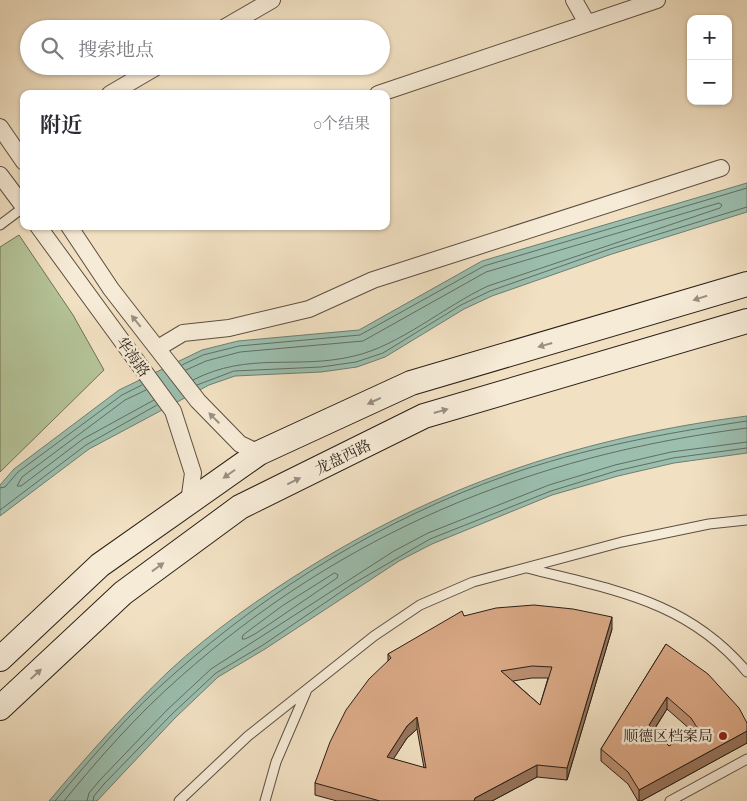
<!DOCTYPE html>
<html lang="zh">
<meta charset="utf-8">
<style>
body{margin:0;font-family:"IM FELL French Canon","Noto Serif SC",serif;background:#f7f7f7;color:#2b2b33}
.controls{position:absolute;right:15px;top:15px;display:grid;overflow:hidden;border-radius:10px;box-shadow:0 1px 4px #0004}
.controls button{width:45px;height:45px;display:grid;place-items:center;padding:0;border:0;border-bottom:1px solid #e1e1e2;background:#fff;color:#2b2b33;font:25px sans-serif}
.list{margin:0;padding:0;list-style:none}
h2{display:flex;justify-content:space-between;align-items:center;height:65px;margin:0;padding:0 20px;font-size:21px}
h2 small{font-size:16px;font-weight:400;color:#7c7c81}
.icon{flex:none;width:28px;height:28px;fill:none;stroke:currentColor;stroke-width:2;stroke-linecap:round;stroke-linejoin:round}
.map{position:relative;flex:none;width:747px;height:801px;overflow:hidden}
.search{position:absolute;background:#fff;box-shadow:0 1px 4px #0004;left:20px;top:20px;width:370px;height:55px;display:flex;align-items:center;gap:12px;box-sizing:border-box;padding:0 18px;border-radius:28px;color:#7c7c81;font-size:19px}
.panel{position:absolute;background:#fff;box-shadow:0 1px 4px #0004;left:20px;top:90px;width:370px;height:140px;border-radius:10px}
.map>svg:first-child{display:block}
</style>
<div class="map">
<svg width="747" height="801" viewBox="0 0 747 801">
<rect width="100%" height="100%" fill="#f1e0c2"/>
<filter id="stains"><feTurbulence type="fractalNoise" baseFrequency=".004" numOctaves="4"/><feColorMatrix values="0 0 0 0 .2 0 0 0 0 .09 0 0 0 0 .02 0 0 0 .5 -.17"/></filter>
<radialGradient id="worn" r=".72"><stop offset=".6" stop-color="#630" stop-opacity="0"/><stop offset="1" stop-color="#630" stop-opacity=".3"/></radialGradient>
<path fill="#b4c397" stroke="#6f7157" d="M19,235L73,315L104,370L0,472V247Z"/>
<path fill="#9bbeae" stroke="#6e7e72" d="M747,183V212L612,254L492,296L464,309L385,357L357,367L321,372L235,376L209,385L89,449L0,516V485L14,469L119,390L202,350L238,341L359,330L482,261Z
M747,416V453L674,463L618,476L552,495L432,544L399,561L265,649L218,677L175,718L97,801H49C87,756 126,712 169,671C212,631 261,597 311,566C449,481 587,437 747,416Z"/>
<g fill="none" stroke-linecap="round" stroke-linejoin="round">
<path stroke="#626e62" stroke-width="1" d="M182,365L203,355L239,346L360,335L484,266L747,188
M186,370L206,361L240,352L363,341L486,272L719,203L722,205L720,208L488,286C445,306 399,346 354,356C297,370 249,351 193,380
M197,385L234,371L321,367L356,362L383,353L461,305L490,291L610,249L747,207
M146,390L125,400L22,477L17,486H21L83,439L154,400
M0,488L5,487L18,472L122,395L142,385
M0,510L86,445L157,405
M335,573L338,575L337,578L255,634L245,639H242L243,635L282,606Z
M55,801C93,756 131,711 175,673C271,588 384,519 505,476C584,448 665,433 747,421
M64,801C99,758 137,715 179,678C344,532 529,456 747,428
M87,801L89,793L100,780L167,710L211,669L394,551L428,533L549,485L615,465L671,452L747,442
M93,801L94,796L104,784L172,714L216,673L263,645L351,585L430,539L551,491L616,471L673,458L747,448"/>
<defs>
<path id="lane" d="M0,225L24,207
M527,568C612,590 687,600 747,672
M179,801L248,736L374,636L420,605L473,582L622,542L709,524L747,520
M265,801L276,762L306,692
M670,801L747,759"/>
<path id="street" d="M574,0L587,23
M222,29L272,0
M110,94L158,66
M378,94L657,0
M0,127L24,162
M0,175L24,207
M38,226L173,411L193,473L189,502
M69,226L111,289L198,401L240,444L259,453
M158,348L183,333L229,328L309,309L373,280L721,168"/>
<path id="secondary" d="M0,659L100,565L259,453L411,383L747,284
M0,708L123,593L240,507L424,416L747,321"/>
</defs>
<use href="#lane" stroke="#5c4f42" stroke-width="11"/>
<use href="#street" stroke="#5c4f42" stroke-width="18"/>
<use href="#secondary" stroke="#2a1f17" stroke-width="26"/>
<use href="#lane" stroke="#f6ebd7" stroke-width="9"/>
<use href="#street" stroke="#f6ebd7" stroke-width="16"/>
<use href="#secondary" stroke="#f6ebd7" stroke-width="24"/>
</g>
<path fill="#bb9072" stroke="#2a1f17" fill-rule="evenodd" d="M464,616L612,629L567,780L537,777L492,801H337L315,795V783L388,661V654ZM532,678H548L540,705L513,681ZM417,729L424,768L393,759L407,738Z
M666,644L747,723V743L641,801H638L628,784L601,761V749ZM667,709L691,730L692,732L669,746L654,730Z"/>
<path fill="#98755c" stroke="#2a1f17" d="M612,617V629L567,780V768Z
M667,697V709L649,737V725Z
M417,717V729L407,738L387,769V757L407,726Z
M747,731V743L641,801H639V790Z
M537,765V777L492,801H474L475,798Z"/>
<path fill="#d9a784" stroke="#2a1f17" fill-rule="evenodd" d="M534,605L573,609L612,617L567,768L537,765L475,798L474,801H380L315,783L330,742L346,710L369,679L391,658L388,654L462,611L464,616L496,608ZM532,666L552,667L540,705L501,671ZM417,717L426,768L387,757L407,726Z
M666,644L708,674L739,708L747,723V731L639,790L628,772L601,749ZM667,697L691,718L698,729L669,746L649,725Z"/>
<defs><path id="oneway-solid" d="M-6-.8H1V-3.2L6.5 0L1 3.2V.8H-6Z" transform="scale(1.25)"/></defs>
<g fill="#9a8f81">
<use href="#oneway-solid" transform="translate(700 298) rotate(163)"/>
<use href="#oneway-solid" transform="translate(136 321) rotate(-129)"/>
<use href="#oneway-solid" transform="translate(545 345) rotate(164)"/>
<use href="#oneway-solid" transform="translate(374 401) rotate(155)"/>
<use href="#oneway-solid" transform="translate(441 411) rotate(-16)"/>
<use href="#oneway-solid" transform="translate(214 418) rotate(-135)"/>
<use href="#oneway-solid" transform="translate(229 474) rotate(145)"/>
<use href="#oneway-solid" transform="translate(294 481) rotate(-26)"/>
<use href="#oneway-solid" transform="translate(158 567) rotate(-36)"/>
<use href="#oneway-solid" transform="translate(36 674) rotate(-43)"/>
</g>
<circle fill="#8f2418" stroke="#f6ebd7" stroke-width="2" cx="723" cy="736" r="5"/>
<g text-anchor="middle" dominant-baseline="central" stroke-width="5" stroke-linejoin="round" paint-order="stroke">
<g font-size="15" fill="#2a1f17" stroke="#f6ebd7">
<text transform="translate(133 357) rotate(54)">华海路</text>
<text transform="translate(343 457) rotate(-26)">龙盘西路</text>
</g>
<g font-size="15" fill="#2a1f17" stroke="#f6ebd7" text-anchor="end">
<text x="713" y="736">顺德区档案局</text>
</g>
</g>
<rect width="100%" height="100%" filter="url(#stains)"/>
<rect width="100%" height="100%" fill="url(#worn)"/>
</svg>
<div class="controls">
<button>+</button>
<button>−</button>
</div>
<div class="search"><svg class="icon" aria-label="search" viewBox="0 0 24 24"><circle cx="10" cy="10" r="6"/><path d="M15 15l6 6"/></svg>搜索地点</div>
<section class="panel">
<h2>附近<small>0个结果</small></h2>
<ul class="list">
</ul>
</section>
</div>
